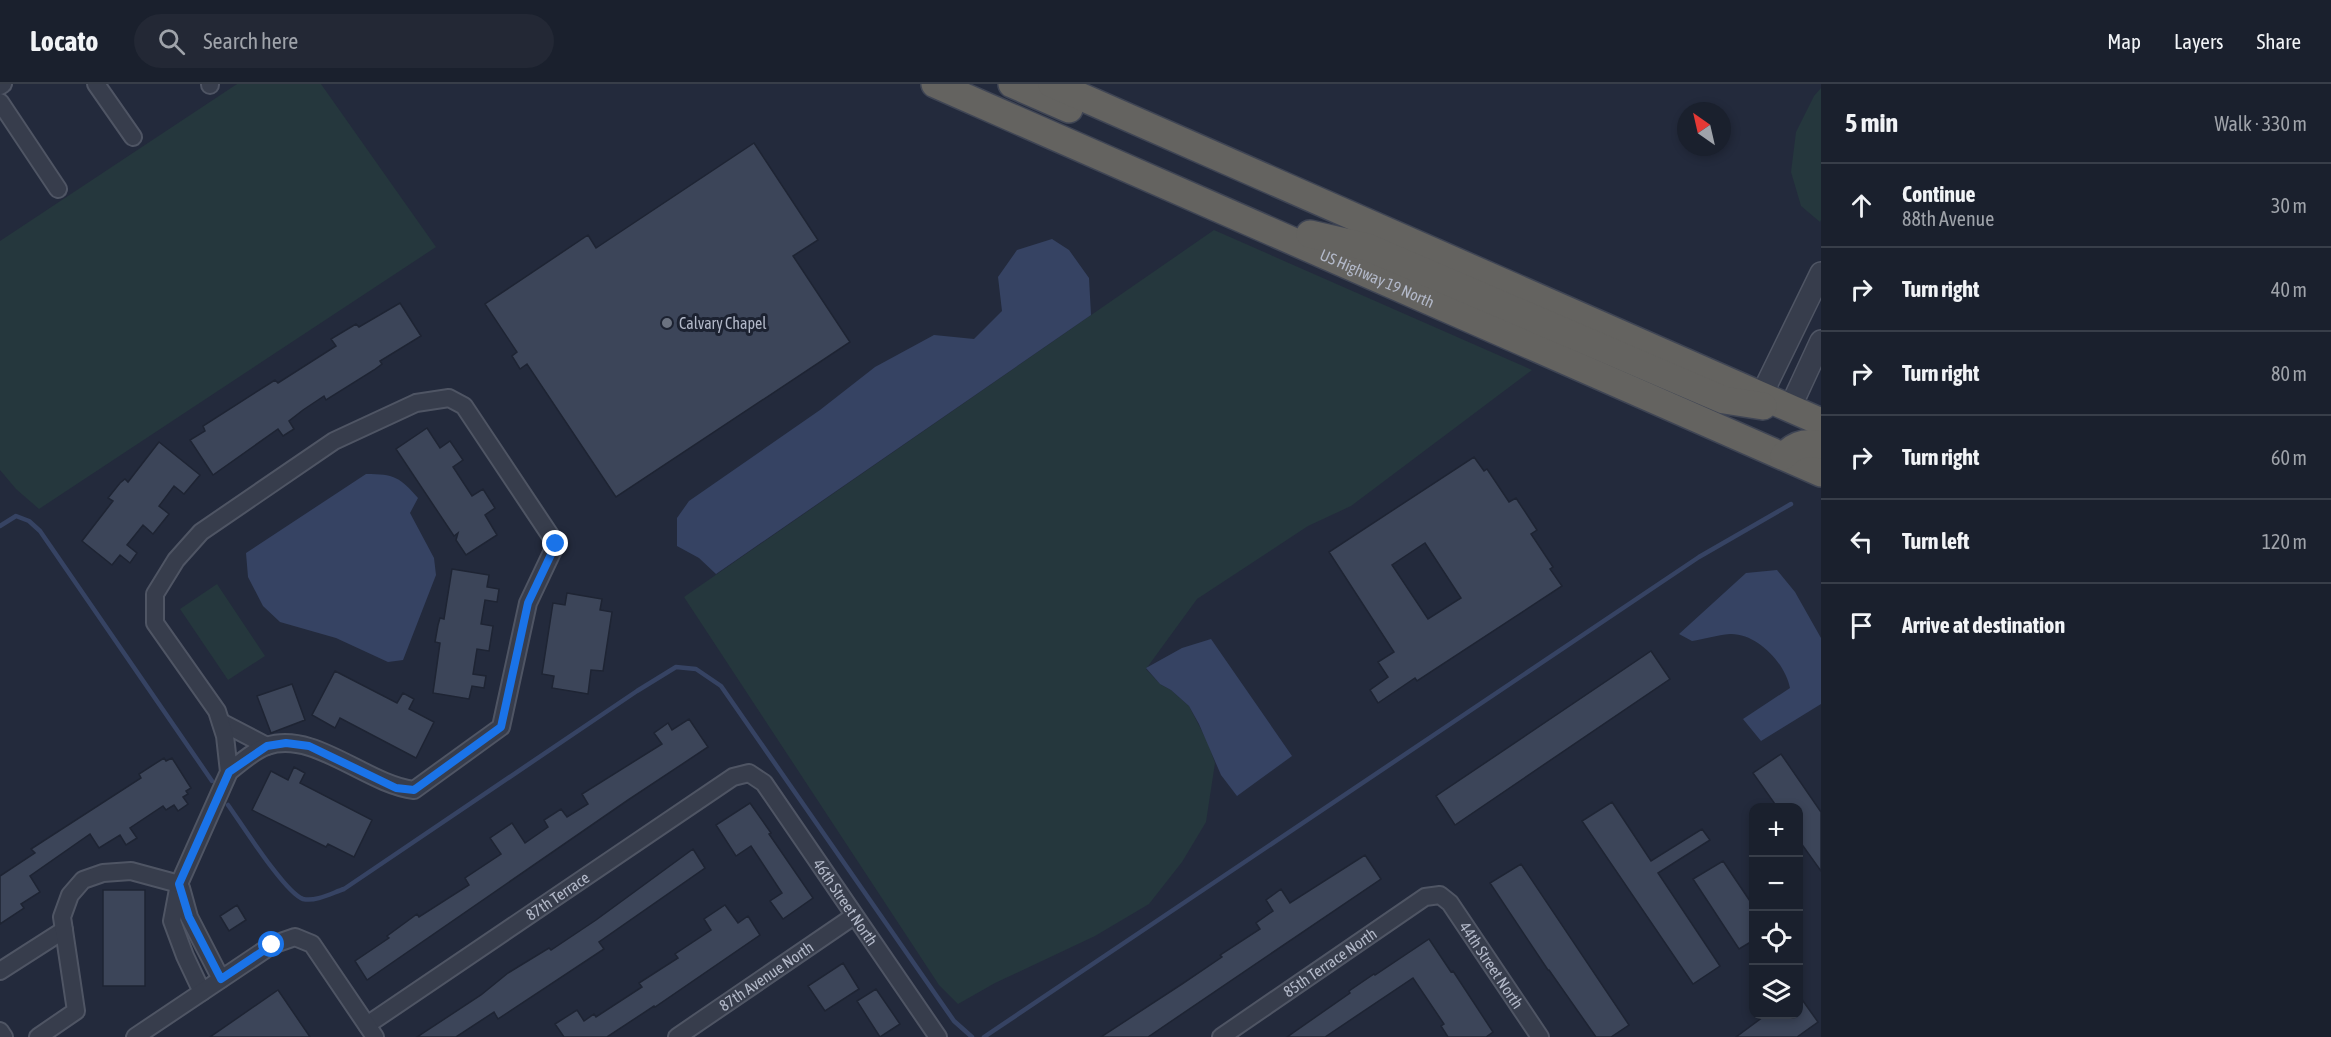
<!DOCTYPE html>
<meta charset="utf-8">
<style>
body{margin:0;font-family:"Asap Condensed",sans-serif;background:#232835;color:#f1f3f6}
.controls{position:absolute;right:18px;bottom:18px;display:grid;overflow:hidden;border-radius:12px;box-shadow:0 3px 9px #0003}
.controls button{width:54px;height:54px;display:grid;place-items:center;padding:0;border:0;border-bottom:2px solid #383e49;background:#1a202d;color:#f1f3f6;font:30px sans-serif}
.compass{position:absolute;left:1677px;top:18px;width:54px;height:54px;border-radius:50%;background:#1a202d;box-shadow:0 3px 9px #0003;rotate:326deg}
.stop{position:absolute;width:18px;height:18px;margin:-14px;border:4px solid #1a73e8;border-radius:50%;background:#fff}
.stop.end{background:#1a73e8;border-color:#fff;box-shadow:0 2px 6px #0008}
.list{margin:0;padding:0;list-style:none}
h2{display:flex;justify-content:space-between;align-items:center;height:78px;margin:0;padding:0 24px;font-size:26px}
h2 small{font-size:20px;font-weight:400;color:#9fa3aa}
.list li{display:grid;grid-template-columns:39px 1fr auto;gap:18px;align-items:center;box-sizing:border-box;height:84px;padding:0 24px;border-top:2px solid #383e49}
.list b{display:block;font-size:22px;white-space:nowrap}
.list p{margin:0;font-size:20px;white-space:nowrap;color:#9fa3aa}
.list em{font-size:20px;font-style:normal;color:#9fa3aa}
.icon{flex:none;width:33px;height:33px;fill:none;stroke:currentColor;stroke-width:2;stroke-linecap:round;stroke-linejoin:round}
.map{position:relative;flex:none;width:1821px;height:953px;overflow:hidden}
header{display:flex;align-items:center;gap:36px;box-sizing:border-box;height:84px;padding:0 30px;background:#1a202d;border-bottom:2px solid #383e49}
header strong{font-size:28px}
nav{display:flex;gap:33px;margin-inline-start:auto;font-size:21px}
.search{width:420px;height:54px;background:#232835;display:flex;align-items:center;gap:15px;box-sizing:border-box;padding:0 21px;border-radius:33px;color:#9fa3aa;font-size:22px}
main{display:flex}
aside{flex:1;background:#1a202d}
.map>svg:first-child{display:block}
</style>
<header>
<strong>Locato</strong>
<div class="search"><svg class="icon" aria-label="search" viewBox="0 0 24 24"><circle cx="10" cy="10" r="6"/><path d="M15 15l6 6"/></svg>Search here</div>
<nav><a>Map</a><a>Layers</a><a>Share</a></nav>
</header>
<main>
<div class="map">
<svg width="1821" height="953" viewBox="0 0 1821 953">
<rect width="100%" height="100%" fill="#232a3c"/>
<path fill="#25373d" d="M237,0H321L436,163L39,425L16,405L0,386V157Z
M1821,4V136L1820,138L1801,122L1791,88L1796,48L1814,12Z
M1214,146L1532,286L1351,422L1308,442L1197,515L1146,585L1160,600L1171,606L1189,622L1208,659L1215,679L1206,738L1182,778L1149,820L1095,852L995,899L958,920L939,901L684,513Z
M217,500L265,572L228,596L180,525Z"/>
<path fill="#364363" d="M1052,155L1069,166L1089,194L1091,231L716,490L699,474L677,462V434L689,417L820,326L875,283L934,251L974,255L1002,227L998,193L1017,166Z
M366,390C394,390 400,393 418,414L410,429L434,474L436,491L403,576L388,578L336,554L280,538L263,522L248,493L246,469Z
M1777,486L1795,508L1821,554V620L1761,657L1743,635L1790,604C1785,579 1757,549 1730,550C1717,551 1704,555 1692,557L1679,550L1746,489Z
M1211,555L1292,672L1237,712L1221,691L1199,640L1189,622L1171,606L1160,600L1146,584L1182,564Z"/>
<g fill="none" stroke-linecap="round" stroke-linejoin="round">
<path stroke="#364363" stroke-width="4.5" d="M0,442L16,432L29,437L40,447L212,697
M228,721C241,739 285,809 303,815C316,818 332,809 344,805L637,607L676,583L696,585L721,602L954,937L972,953
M984,953L1699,473L1791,420"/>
</g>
<path fill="#3c4559" stroke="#1e2433" stroke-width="1.5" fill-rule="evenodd" d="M754,59L818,156L793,172L850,258L616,413L527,280L520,285L512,272L517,268L485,220L588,151L596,164Z
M400,219L421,252L380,277L382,280L374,286L326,316L324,312L303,326L289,337L294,345L283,352L278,345L213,391L190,356L205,347L203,342L275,296L278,299L336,262L331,255L356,240L359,243Z
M427,344L440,364L450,357L463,376L453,383L472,412L483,405L495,424L485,431L497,451L466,471L456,456L458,449L454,452L396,365Z
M159,358L200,391L184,410L174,402L159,422L169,430L153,450L143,441L127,461L137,469L130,479L120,471L112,481L82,457L113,417L108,414L120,399L125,395L128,398Z
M1474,373L1484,387L1487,385L1509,418L1516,414L1537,446L1531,450L1553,483L1550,485L1562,502L1417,597L1415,594L1378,619L1370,606L1388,593L1378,578L1394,568L1329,468ZM1425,459L1461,514L1428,535L1392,481Z
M452,485L489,491L487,503L499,505L497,518L485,516L481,540L493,542L489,567L477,565L473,590L486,592L484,604L472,602L469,615L433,609L440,559L435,558L438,541L440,534L444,535Z
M567,509L602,515L600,526L612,528L603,587L591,586L588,610L552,604L554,592L542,590L553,519L565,521Z
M1651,567L1670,595L1455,741L1436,712Z
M335,587L397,619L403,609L414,615L409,625L434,638L416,674L340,634L335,644L312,631Z
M292,600L305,636L271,649L257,612Z
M689,635L708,663L628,716L367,896L355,877L389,854L387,852L417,830L419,833L469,801L465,794L501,770L490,754L512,739L525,759L548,743L544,736L561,725L567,733L588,720L582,710L662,660L654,649L668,639L672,646Z
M1781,670L1821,728V787L1798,755V723H1777L1753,689Z
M164,674L166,677L172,674L191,704L186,707L188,710L183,713L188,720L178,727L174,721L166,726L163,722L130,744L137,754L126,761L120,751L99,764L90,750L30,792L40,808L21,820L24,824L0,840V792L35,769L31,765L141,694L139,690Z
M294,683L305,689L300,699L372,736L354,773L328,760L326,763L252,726L271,687L288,696Z
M1612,718L1651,777L1702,745L1710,756L1658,789L1720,882L1693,900L1582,737Z
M750,719L771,749L769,750L813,814L783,835L770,817L782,809L751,762L736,772L716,741Z
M693,765L705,784L599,858L604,865L498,935L494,928L456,953H417L481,911L508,889L549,864L551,866L596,836Z
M1365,771L1381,795L1148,953H1101L1182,900L1222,873L1220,871L1260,845L1256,839L1273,827L1266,816L1281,805L1290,819Z
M1723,777L1754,823V856L1739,865L1693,795Z
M1521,780L1629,941L1611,953H1596L1549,886H1548L1490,799Z
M103,806H145V902H103Z
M237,821L246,836L229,847L220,832Z
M725,821L738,839L748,832L760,851L655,923L654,922L607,953H564L555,940L577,926L584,937L594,930L596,933L642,903L639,899L678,874L675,870L711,846L704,835Z
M1429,855L1451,888L1453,887L1493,948L1486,953H1448L1441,942L1444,940L1413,894L1325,953H1287L1350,909L1349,907L1374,890L1375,891Z
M843,879L859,905L825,927L808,902Z
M876,905L900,940L880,953L857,917Z
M278,906L310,953H210Z
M1798,910L1818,938L1797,953H1736L1767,930H1798Z"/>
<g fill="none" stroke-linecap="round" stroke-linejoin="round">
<defs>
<g id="minor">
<path d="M96,0L133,53"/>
<path d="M210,0V1"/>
<path d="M0,2L3,0"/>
<path d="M0,18L58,105"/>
<path d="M221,638L267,662"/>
<path d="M181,804L189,833L221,895"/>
<path d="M0,887L64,846"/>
<path d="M202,908L185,872L172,837L179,800L229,688L225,652L217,627L155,539V510L176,476L201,448L334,357L416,319L449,314L464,322L556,460L528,519L501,643L414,706C366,700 314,646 267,662C253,667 240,679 229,688"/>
<path id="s1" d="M367,941L733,693L749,689L764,699L938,953"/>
<path d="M0,947L4,953"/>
<path d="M38,953L76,927L62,833L70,811L83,796L103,789L131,787L179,800"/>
<path d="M135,953L272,861L295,853L312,860L375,953"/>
<path id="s2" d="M677,953L854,832"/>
<path id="s3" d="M1221,953L1425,813L1440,811L1450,819L1540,953"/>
</g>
<path id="tertiary" d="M1761,312L1821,189
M1790,324L1821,257"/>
<g id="trunk">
<path id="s4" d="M935,0L1821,389"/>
<path d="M1012,0L1069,25"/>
<path d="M1052,0L1821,338"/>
<path d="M1310,150L1367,163L1724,316L1763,322"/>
<path d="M1784,372C1794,361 1806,357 1821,361"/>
</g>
</defs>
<use href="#minor" stroke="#4f5564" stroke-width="20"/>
<use href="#tertiary" stroke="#4f5564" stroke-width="24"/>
<use href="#trunk" stroke="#3f4554" stroke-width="30"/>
<use href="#minor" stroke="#373d4c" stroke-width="16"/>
<use href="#tertiary" stroke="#373d4c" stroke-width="21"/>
<use href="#trunk" stroke="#646360" stroke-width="27"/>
</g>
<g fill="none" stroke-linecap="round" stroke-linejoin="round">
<path stroke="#1a73e8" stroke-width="8" d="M272,861L221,895L189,833L179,800L229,688L267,662L286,659L309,662L396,704L414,706L501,643L528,519L556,460"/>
</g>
<circle fill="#6b7280" stroke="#1c2231" stroke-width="2" cx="667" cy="239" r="6"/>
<g text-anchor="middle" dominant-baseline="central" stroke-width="6" stroke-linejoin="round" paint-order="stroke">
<g font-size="16" fill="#b2b8c8" stroke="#1c2231">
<text stroke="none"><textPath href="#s4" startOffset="483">US Highway 19 North</textPath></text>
<text stroke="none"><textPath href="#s1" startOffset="230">87th Terrace</textPath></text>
<text stroke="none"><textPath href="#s1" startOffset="621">46th Street North</textPath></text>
<text stroke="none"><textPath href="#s3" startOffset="132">85th Terrace North</textPath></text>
<text stroke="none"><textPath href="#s3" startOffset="350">44th Street North</textPath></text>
<text stroke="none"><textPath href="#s2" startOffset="108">87th Avenue North</textPath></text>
</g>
<g font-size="16" fill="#b2b8c8" stroke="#1c2231" text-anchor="start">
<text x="679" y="239">Calvary Chapel</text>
</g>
</g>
</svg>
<div class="controls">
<button>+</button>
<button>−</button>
<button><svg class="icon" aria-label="locate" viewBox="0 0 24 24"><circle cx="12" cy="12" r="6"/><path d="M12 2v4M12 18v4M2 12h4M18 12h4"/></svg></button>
<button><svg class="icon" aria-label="layers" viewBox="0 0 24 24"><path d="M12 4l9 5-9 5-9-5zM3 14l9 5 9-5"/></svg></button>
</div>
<svg class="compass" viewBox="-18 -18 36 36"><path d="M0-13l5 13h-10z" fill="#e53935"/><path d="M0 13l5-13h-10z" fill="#9fa3aa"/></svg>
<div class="stop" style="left:272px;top:861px"></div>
<div class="stop end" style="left:556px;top:460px"></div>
</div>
<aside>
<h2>5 min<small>Walk · 330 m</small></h2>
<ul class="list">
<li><svg class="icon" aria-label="ahead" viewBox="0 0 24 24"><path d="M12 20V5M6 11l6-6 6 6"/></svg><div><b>Continue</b><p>88th Avenue</p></div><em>30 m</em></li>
<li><svg class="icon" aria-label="right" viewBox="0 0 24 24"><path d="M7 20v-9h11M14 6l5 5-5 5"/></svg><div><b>Turn right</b></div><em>40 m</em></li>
<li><svg class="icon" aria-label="right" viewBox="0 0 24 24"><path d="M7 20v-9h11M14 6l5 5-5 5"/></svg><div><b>Turn right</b></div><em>80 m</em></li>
<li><svg class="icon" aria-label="right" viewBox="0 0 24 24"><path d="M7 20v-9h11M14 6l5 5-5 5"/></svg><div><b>Turn right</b></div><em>60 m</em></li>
<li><svg class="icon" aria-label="left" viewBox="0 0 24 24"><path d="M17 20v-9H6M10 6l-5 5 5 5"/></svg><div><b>Turn left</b></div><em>120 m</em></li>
<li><svg class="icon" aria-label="arrive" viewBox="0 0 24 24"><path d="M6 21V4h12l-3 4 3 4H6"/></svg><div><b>Arrive at destination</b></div></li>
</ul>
</aside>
</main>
